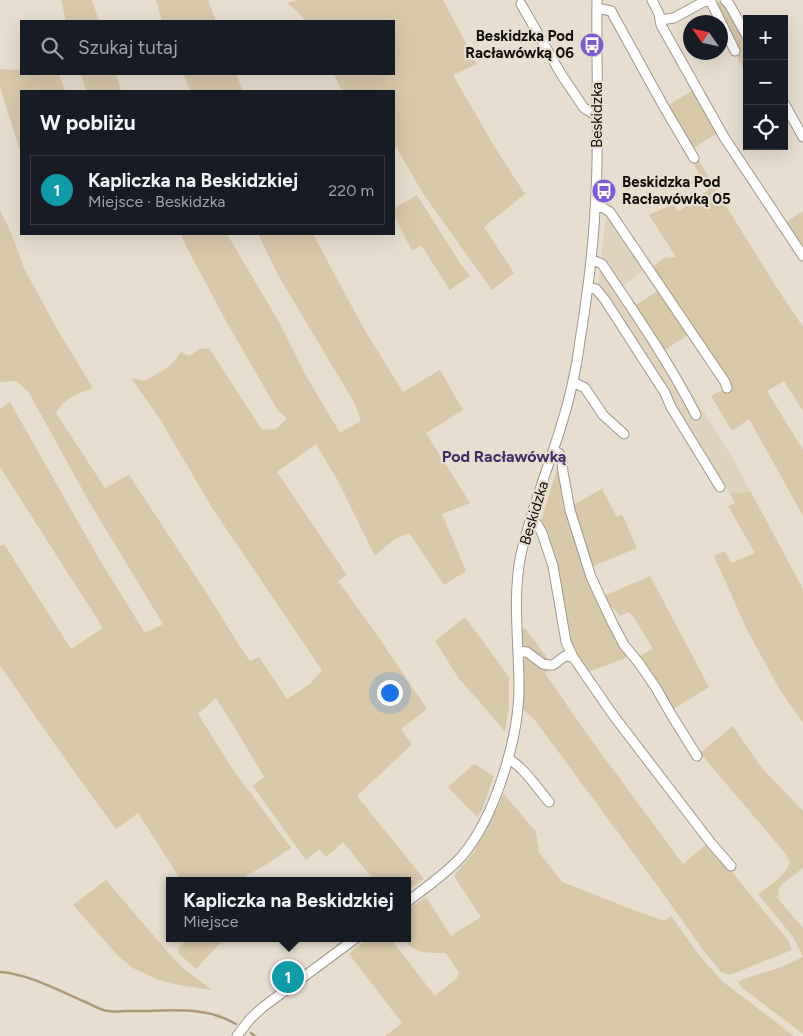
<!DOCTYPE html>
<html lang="pl">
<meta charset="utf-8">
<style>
body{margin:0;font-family:Figtree,sans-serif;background:#20242c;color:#f1f3f6}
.controls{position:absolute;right:15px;top:15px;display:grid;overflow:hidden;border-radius:0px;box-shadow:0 5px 20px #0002}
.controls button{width:45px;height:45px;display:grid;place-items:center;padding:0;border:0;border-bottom:1px solid #363941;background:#171b24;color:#f1f3f6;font:25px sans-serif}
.compass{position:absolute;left:683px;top:15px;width:45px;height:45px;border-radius:50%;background:#171b24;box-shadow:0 5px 20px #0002;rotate:304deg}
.you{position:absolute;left:389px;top:692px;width:18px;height:18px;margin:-12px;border:4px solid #fff;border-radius:50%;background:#1a73e8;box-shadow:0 0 0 8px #1a73e833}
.badge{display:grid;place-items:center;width:32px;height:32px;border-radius:50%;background:#7c3aed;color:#fff;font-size:16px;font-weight:700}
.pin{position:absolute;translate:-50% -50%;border:2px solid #fff;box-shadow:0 1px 5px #0006}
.popup{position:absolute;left:166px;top:877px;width:245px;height:65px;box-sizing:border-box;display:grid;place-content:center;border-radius:0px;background:#171b24;filter:drop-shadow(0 1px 4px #0005);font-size:16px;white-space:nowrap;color:#9ea1a6}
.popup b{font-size:19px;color:#f1f3f6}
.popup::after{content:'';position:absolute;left:50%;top:100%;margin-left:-10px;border:10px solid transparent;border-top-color:#171b24}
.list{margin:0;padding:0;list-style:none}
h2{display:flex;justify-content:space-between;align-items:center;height:65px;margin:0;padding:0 20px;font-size:21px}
h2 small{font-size:16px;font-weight:400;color:#9ea1a6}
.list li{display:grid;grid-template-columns:32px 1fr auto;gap:15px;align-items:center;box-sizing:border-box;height:70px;margin:0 10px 10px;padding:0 10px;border:1px solid #363941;border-radius:0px}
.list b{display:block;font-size:19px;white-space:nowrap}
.list p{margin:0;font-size:16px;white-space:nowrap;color:#9ea1a6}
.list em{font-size:16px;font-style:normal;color:#9ea1a6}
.icon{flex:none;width:28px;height:28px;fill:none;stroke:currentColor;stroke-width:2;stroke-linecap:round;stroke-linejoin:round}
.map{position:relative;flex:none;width:803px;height:1036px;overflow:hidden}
.search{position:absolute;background:#171b24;box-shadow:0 5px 20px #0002;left:20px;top:20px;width:375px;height:55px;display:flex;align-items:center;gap:12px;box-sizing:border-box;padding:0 18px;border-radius:0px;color:#9ea1a6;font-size:19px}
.panel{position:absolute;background:#171b24;box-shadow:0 5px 20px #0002;left:20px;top:90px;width:375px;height:145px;border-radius:0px}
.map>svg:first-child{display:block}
</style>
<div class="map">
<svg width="803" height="1036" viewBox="0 0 803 1036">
<rect width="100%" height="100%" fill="#e7decf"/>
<path fill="#dfd3bd" d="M606,215L612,219L645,268L621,288L637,309L665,350L730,454L751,492L730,493L681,413L598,285Z"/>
<path fill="#d8c8aa" d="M61,0H92L99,21H66Z
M156,0H208L216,21H162Z
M297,0H443L477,64L453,75L494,146L525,194L484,227L514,273L492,290L422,192L396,147L394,148V91H342L334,74H394V21H305L298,12L287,3Z
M714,2H719L726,5L747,40V76L737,56L739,54Z
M21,68V74H42L44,76L51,74H59L65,91H21V151L19,148L0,87V69L13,70Z
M81,74H116L121,91H86Z
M183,74H236L243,91H191Z
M695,89L718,133L693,148L667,106Z
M698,158L713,185L777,288L803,327V411L784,381L767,391L803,450V516L749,419L732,431L711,396L728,387L651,268L664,258L676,257L649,215L673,204L678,212L708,190L692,161Z
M417,195L460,263L470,276L450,290L421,245L412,251L394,215V208Z
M0,209L14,240L24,268L57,329L93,388C78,394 64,398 56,413L105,488L129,475L208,595L239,645L250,661L259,657L287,699L310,684L322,670L214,511L158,416L131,378L145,381L170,366L181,352L189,356L200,349L209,348L262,430L276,429L287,418L278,411L227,323L186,246L181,234H227L279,322L305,374L340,433L361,421L355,404L278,275L258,234H313L364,329L403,392L440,370L463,410L426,433L470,503L442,514L466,571L444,585L410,534C400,533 382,549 375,556L338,481L316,444L277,472L347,575L338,581L377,635L427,709L401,729L412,744L357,796L424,879L407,890V881H375L343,842L326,857L319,849L306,860L253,786L264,777L232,723L216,698L198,714L232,768L291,848L262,867L242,878V881H181V880L138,813L116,829L65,759L1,667L0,668V546L4,544L71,649L103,628L0,467V409L10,402L98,557L145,633L163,624L88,500L28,391L16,381L0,382Z
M803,211V251L785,223Z
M659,290L689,334L665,350L637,309L634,306Z
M559,463L589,576L617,642L628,657L588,672L577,658L570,643L550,545L541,520Z
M602,489L617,517L622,514L637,548L591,567L573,505Z
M751,492L803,589V723L780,690L747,630L714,556L725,551L731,563L755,553L728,506L735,503L730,493Z
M650,576L709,687L672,710L661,687L640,656L653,649L633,616L628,612L620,616L612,607L608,609L604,596Z
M465,617L509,677V707L505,732L478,700L459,679L435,641Z
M525,628L549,660L538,658L523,648L521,629Z
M524,656L535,663L550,669L545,673L589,737L683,864L708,843L788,940L792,950L730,975L721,972L706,954L654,881L534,719L523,709V662Z
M733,726L761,767L803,811V868L782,884L778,891L779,898L773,893L803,928V1034L741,987L738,982L749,977L779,968L803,957L793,937L758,894C768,887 786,875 790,863L785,853L700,753Z
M474,764L494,776L482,810L477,817L448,787Z
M504,794L536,832L539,852L562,882L626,907L664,921L671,916L699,955L722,981L794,1036H385L402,1023L349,954L367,938H390L435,996L456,979L459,973L446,953C431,953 411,954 404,938H407V915L408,909L426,897L451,936L481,917L454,876L475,850Z
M106,880L165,949L184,969L212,990L179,985L159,980L133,968L120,958L73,905Z
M187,938H225L196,969L178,953L179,948Z"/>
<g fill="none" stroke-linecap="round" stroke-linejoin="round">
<path stroke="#ab9978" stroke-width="2.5" d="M0,972C29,974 57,990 83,1001C91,1004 100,1010 108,1011C114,1012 121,1011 127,1011C164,1012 202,1004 236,1024
M251,1033L255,1036"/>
<defs>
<path id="minor" d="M652,0L659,14L661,25L724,137L803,256
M725,0L729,4L747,36
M521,4L561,74L584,108L592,113H597
M597,8L611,11L664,107L694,158
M660,20L674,18L705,1L711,2L735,51
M784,103L803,137
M596,208L602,207L610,212L725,382L727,388
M591,259L602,264C635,313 669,362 696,415
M588,287L596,289L605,300L665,393L671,407L720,487
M573,382L585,388L603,415L624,434
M553,451L559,453L562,461L563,472L570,510L591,577L612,622L624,645L639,663L656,688L672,716L697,756
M531,520L537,524L542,533L553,566L566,642L573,657L613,715L711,843L731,866
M518,651L527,652L543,664L549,665H553L565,656L573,657
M508,759C523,766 538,789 549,802
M407,902C426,887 446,874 462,856C495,817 519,738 519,687C519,642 512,598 521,554C535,493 562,437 574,376C578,360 579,344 582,328C588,289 593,250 595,210C600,140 596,70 597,0
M237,1036L250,1019L263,1007L356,938"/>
</defs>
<use href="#minor" stroke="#a0988a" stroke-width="11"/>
<use href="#minor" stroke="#fff" stroke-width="9"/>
</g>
<defs>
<symbol id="bus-disc" viewBox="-11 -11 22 22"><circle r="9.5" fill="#7e5bd6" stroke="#e7decf"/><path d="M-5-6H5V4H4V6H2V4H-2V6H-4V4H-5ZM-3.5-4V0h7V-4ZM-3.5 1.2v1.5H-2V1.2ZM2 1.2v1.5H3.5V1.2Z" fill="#fff"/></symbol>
</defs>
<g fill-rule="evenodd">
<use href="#bus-disc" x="578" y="31" width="28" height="28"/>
<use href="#bus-disc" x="590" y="177" width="28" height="28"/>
</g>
<g text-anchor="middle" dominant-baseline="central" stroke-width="4.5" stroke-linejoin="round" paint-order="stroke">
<g font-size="15" font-weight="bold" fill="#120f0a" stroke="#e7decf" text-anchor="end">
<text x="574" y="36">Beskidzka Pod<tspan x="574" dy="17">Racławówką 06</tspan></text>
<text x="622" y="182" text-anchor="start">Beskidzka Pod<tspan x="622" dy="17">Racławówką 05</tspan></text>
</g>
<g font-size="15" fill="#120f0a" stroke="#e7decf">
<text transform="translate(597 115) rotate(-90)">Beskidzka</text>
<text transform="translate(534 513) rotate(-73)">Beskidzka</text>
</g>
<g font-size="16" font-weight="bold" fill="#3f2f6b" stroke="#e7decf">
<text x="504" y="456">Pod Racławówką</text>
</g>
</g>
</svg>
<div class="controls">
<button>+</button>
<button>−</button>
<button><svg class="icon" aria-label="locate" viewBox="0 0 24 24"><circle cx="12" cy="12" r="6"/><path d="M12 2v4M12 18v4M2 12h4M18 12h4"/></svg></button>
</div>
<svg class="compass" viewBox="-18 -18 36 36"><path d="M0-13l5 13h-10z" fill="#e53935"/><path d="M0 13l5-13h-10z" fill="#9ea1a6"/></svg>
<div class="you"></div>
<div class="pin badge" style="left:288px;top:977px;background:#0f9aa8">1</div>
<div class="popup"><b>Kapliczka na Beskidzkiej</b>Miejsce</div>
<div class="search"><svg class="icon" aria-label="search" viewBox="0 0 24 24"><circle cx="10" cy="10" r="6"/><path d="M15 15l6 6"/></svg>Szukaj tutaj</div>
<section class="panel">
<h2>W pobliżu<small></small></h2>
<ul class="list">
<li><span class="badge" style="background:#0f9aa8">1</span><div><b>Kapliczka na Beskidzkiej</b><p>Miejsce · Beskidzka</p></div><em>220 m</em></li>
</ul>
</section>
</div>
